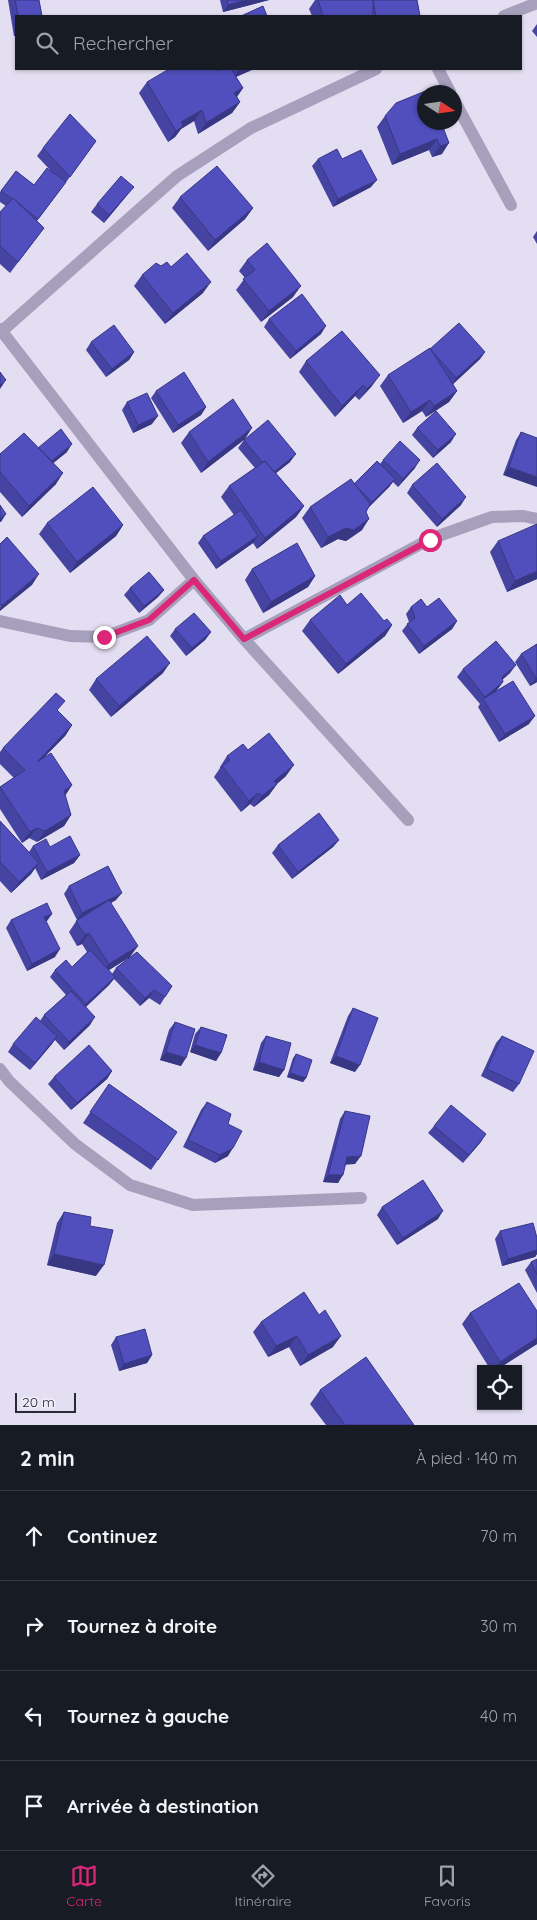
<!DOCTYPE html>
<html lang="fr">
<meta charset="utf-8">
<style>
body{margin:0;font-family:Quicksand,sans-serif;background:#242831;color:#f1f3f6}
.controls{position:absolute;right:15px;bottom:15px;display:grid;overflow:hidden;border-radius:0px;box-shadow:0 1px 4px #0004}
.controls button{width:45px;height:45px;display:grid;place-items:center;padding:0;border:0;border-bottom:1px solid #363941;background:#171b24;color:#f1f3f6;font:25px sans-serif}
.compass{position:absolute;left:417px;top:85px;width:45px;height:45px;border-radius:50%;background:#171b24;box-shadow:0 1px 4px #0004;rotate:102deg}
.scale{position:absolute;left:15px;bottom:12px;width:61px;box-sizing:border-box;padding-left:5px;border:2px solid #2a2936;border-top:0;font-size:14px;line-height:18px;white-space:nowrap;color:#2a2936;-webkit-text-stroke:4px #eeeaf8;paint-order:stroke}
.stop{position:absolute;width:15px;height:15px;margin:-11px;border:4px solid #db2777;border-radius:50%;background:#fff}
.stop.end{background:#db2777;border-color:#fff;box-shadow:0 1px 5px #0008}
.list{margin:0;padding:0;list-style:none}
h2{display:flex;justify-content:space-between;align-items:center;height:65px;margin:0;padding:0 20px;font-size:21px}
h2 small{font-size:16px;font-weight:400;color:#9ea1a6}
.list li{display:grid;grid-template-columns:32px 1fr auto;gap:15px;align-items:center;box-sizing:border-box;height:90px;padding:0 20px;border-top:1px solid #363941}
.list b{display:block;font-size:19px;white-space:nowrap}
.list em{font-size:16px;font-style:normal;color:#9ea1a6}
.icon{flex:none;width:28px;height:28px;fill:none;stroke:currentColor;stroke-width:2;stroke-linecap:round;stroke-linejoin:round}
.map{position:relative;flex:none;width:537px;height:1425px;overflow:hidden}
.search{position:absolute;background:#171b24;box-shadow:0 1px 4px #0004;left:15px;right:15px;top:15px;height:55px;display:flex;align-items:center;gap:12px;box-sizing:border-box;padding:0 18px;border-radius:0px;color:#9ea1a6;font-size:19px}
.sheet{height:425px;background:#171b24}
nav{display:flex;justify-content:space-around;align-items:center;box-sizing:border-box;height:70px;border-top:1px solid #363941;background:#171b24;font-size:14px;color:#9ea1a6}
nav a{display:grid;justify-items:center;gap:2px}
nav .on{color:#db2777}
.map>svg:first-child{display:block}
</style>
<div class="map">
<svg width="537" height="1425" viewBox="0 0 537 1425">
<rect width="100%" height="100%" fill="#e3def1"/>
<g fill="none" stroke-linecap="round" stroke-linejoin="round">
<path stroke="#a6a0bc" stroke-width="12" d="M504,16L537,3
M438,69L450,92
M454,100L511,205
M0,329L194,580L244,639L408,820
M2,331L177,176L251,128L376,69
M0,621L70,636L104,637L149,620L194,580
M244,639L430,539L492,517L523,516L537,519
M0,1069L9,1081L75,1144L130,1185L193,1205L361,1198"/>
</g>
<path fill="#4544a3" d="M8,0H39L42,16H16V36H14Z
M220,0H269L223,12Z
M315,0H417L420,16H312L309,9Z
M537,24V37L532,31Z
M221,69H254L236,77L243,88L237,97L240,102L232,113L198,134L194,121L181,129L175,137L168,142L139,93L147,82L218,71Z
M385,116L441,122L442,154L432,157L429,150L392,165L377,127Z
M96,141L64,185L37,221L44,228L10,273L0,264V212L6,206L0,202V192L16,171L34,185L52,172L37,156L43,148Z
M318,159L371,187L333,207L312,166Z
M128,194L104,223L91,212L97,204Z
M180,197L253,208L245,219L208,251L172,208Z
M537,231V244L533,237Z
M247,260L293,297L261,322L236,290L245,278L239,271Z
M161,266L203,293L165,324L134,286L142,275Z
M269,319L321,334L290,359L264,327Z
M91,342L134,352L129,360L106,377L86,350Z
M431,349L485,352L480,359L453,384L457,391L449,402L426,417L422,411L403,423L380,386L388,375Z
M306,361L372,386L359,400L355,396L335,417L299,372Z
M156,391L206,407L201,415L173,433L151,398Z
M127,402L152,424L133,433L122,410Z
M417,428L451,442L433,458L412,435Z
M189,432L245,439L201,473L181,443Z
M521,432L537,438L503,475L516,440Z
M244,440L290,462L276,473L304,506L296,517L257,549L253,543L216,569L198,543L203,536L234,515L221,497L229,486L255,468L238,448Z
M38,448L67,452L53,463L56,484L22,517L0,492V454Z
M383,460L415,468L398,487L393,482L389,487L368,508L366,512L362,530L346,541L338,539L321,548L302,518L310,507L354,484L380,464Z
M412,485L461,505L437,527L407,493Z
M47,523L123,525L116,536L70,573L39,534Z
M498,541L537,579L507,592L490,552Z
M252,569L315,576L308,587L263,613L245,580Z
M130,588L164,590L158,597L139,613L124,595Z
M347,605L392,625L385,636L338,674L302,631L310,620Z
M411,607H427L457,621L452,629L419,654L402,631L409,622L406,614Z
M175,629L211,632L205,640L186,656L170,636Z
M537,644V682L530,686L515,662L521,654Z
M463,669L510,673L502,680L503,682L497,690L495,692L529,724L499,742L478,707L480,704L457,677Z
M163,673L111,717L89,690L96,679Z
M58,711L72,725L65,736L44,757L72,785L65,795L71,815L64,826L37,842L29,838L22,843L0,809V787L14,778L0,764V752L3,748Z
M248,750L286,776L277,784L269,795L254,807L250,804L241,812L214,777L220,768V767L227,756Z
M0,821L29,852L33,846L50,847L80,855L74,863L41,880L35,868L31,874L11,893L0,881Z
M339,840L333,847L292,879L272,853L278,845Z
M69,886L116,900L111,903L130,957L109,970L112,974L116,968L137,952L165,997L160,1005L149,998L140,1006L114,979L109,985L86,1007L90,1025L64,1050L55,1040L30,1070L8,1052L13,1044L40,1021L44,1015L66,995L50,977L55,970L72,967L87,952L82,944L77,946L69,932L77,920L64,894Z
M52,914L46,921L55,957L27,971L6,928L11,920Z
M353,1008L355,1072L330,1063L348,1016Z
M175,1022L181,1066L160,1060L169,1030Z
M201,1027L221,1053L216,1061L190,1052L195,1034Z
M266,1036L284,1070L279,1077L253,1070L261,1043Z
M502,1036L519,1084L513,1092L481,1076L496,1043Z
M296,1054L306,1078L303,1082L287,1077L293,1058Z
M112,1071L107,1079L71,1110L48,1084L54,1077Z
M109,1084L177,1132L151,1170L83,1123Z
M207,1102L228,1124V1156L215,1163L183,1147L201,1110Z
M345,1111L355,1164H346L338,1183L323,1182L340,1119Z
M434,1126L486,1134L463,1163L428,1133Z
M382,1207L438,1219L397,1245L377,1215Z
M64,1212L96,1276L47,1265L57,1223Z
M500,1231L537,1238V1254L535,1257L502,1266L495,1239Z
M537,1259V1293L525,1270L531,1262Z
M537,1311V1344L498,1369H490L462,1324L470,1313Z
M261,1322L333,1347L300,1366L289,1347L268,1357L253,1332Z
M116,1337L152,1355L147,1363L119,1371L111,1345Z
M320,1390L414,1425H326L310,1404Z"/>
<path fill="#383784" d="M246,0H269L223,12L228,5Z
M240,69H254L233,78Z
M243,88L235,99L234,93Z
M240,102L232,113L198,134L206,123Z
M202,110L194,121L181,129L175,137L168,142L181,122Z
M437,139L429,150L392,165L400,154Z
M449,143L442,154L432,157L440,146Z
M377,180L371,187L333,207L338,199Z
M134,187L128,194L104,223L109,215Z
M253,208L245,219L208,251L215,240Z
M211,282L203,293L165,324L173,313Z
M301,286L293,297L261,322L269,311Z
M326,326L321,334L290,359L296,351Z
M134,352L129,360L106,377L112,369Z
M485,352L480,359L451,386L456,378Z
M380,375L372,386L359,400L367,389Z
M6,380L0,389V385Z
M363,385L355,396L335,417L342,406Z
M457,391L449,402L426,417L434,406Z
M430,400L422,411L403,423L411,412Z
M206,407L201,415L173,433L178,425Z
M158,416L152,424L133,433L138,425Z
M252,428L245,439L201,473L208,462Z
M456,434L451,442L433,458L438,450Z
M72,444L67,452L46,469L52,461Z
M296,454L290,462L266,481L272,474Z
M420,460L415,468L398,487L403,479Z
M509,467L537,477V487L503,475Z
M63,473L56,484L22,517L29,506Z
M395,479L389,487L366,510L372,502Z
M466,497L461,505L437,527L442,519Z
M304,506L296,517L257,549L265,538Z
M6,514L1,522H0V518Z
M369,519L362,530L346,541L338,539L321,548L328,537L346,528Z
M123,525L116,536L70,573L77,562Z
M258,536L253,543L216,569L221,561Z
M537,571V579L507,592L515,581Z
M39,574L32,585L0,611V607L1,606Z
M315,576L308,587L263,613L271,602Z
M164,590L158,597L139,613L144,606Z
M457,621L452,629L419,654L424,646Z
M392,625L385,636L338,674L346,664Z
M211,632L205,640L186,656L192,648Z
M170,663L163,673L111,717L119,706Z
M516,665L510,673L496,685L502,677Z
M536,678H537V682L530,686Z
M503,682L497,690L484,701V699L485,697Z
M535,716L529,724L499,742L505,734Z
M72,725L65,736L29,773L37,762Z
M294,765L286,776L267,792L274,781Z
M277,784L269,795L254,807L262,796Z
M72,785L65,796L64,791Z
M258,793L250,804L241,812L249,801Z
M71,815L64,826L37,842L45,831Z
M37,828L29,838L22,843L30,832Z
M339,840L333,847L292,879L298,872Z
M80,855L74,863L41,880L47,872Z
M39,863L31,874L11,893L19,882Z
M122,893L116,900L77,920L82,913Z
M52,914L47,921L39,925L44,917Z
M89,933L82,944L77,946L85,935Z
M138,946L130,957L101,975L109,964Z
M60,949L55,957L27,971L32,964Z
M115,977L109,985L81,1011L86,1004Z
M154,990L149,998L140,1006L145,998Z
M95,1017L90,1025L64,1050L69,1042Z
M57,1036L52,1044L30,1070L35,1063Z
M195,1045L221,1053L216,1061L190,1052Z
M166,1052L186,1058L181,1066L160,1060Z
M336,1056L360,1065L355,1072L330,1063Z
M259,1062L284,1070L279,1077L253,1070Z
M112,1071L107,1079L71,1110L77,1103Z
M290,1073L306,1078L303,1082L287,1077Z
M486,1134L481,1142L463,1163L469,1155Z
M233,1148L228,1156L215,1163L220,1155Z
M361,1156L355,1164L342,1165L347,1157Z
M328,1175H343L338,1183L323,1182Z
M443,1211L438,1219L397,1245L403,1238Z
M537,1250V1254L535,1257L502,1266L508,1259Z
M54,1254L104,1265L96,1276L47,1265Z
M297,1336L289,1347L268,1357L276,1346Z
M341,1336L333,1347L300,1366L308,1355Z
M537,1338V1344L498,1369H495L500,1362Z
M152,1355L147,1363L119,1371L124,1364Z"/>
<path fill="#504fbd" stroke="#383784" d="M15,0H39L42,16H18Z
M227,0H246L228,5Z
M318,0H373V16H323Z
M373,0H417L420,16H376Z
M263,6L267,16H241Z
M169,69H217L218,71L221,69H231L243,88L234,93L240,102L206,123L202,110L181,122L183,126L176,131L147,82Z
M428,90L430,92H424V122H441L449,143L440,146L437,139L400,154L385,116L396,103Z
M70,114L96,141L70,177L43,148Z
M337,149L342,159L361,150L377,180L338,199L318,159Z
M217,166L253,208L215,240L180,197Z
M47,168L66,182L38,219L24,208L13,198L12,199L1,191L16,171L34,185Z
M121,176L134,187L109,215L97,204Z
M13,198L44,228L18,262L0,246V212Z
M267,243L301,286L269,311L243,279L255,270L247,260Z
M187,253L211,282L173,313L142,275L156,263L161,266L167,262L171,267Z
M302,294L326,326L296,351L269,319Z
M459,323L485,352L456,378L430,349Z
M114,325L134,352L112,369L91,342Z
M342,331L380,375L367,389L363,385L342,406L306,361Z
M430,348L457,391L434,406L430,400L411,412L388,375Z
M0,372L6,380L0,385Z
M184,372L206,407L178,425L156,391Z
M147,393L158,416L138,425L127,402Z
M233,399L252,428L208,462L189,432Z
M436,411L456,434L438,450L417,428Z
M268,420L296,454L274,472L265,461L262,462L244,440Z
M61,429L72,444L52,461L38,448Z
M521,432L537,438V477L509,467Z
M24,433L63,473L29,506L0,472V454Z
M400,441L420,460L403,479L383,460Z
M265,461L304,506L265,538L229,486Z
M377,461L395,479L372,502L354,484Z
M437,463L466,497L442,519L412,485Z
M351,479L370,504L366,512L369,519L354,530L346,528L328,537L310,507Z
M93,487L123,525L77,562L47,523Z
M0,505L6,514L0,518Z
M241,510L258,536L221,561L203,536Z
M537,524V571L515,581L498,541Z
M7,537L39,574L1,606L0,605V544Z
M297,543L315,576L271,602L252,569Z
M149,572L164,590L144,606L130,588Z
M361,593L384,621L387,619L392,625L346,664L310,620L340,595L347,605Z
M439,598L457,621L424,646L407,624L415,618L411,607L421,599L427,607Z
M194,613L211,632L192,648L175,629Z
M147,636L170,663L119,706L96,679Z
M496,641L516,665L502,677L503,682L485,697L463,669Z
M537,644V678H536L521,654Z
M513,681L535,716L505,734L483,699Z
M56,693L65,701L57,710L72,725L37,762L51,753L72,785L64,791L71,815L45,831L37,828L30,832L0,787L25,770L3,748Z
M269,733L294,765L274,781L277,784L262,796L258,793L249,801L222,766L230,760L227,756L243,744L248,750Z
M319,813L339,840L298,872L278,845Z
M0,821L39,863L19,882L0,862Z
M70,836L80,855L47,872L33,846L46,839L50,847Z
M108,866L122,893L82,913L69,886Z
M109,900L138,946L109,964L89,933L85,935L76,921Z
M47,903L52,914L44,917L60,949L32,964L11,920Z
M90,950L115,977L86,1004L55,970L66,960L72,967Z
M137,952L172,986L165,997L154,990L145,998L116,968Z
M71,991L95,1017L69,1042L44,1015Z
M353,1008L378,1018L360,1065L336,1056Z
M36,1017L57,1036L35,1063L13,1044Z
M175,1022L195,1029L186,1058L166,1052Z
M201,1027L227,1035L221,1053L195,1045Z
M266,1036L291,1043L284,1070L259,1062Z
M502,1036L534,1051L519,1084L487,1069Z
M89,1045L112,1071L77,1103L54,1077Z
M296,1054L312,1060L306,1078L290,1073Z
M109,1084L177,1132L158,1160L90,1112Z
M207,1102L231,1114L228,1124L242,1131L233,1148L220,1155L188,1140Z
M451,1105L486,1134L469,1155L434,1126Z
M345,1111L370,1116L361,1156L347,1157L343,1175H328Z
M423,1180L443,1211L403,1238L382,1207Z
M64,1212L91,1217L90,1226L113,1230L104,1265L54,1254Z
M533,1223L537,1238V1250L508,1259L500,1231Z
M537,1259V1275L531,1262Z
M519,1283L537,1311V1338L500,1362L470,1313Z
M304,1292L319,1315L325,1310L341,1336L308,1355L297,1336L276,1346L261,1322Z
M145,1329L152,1355L124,1364L116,1337Z
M366,1357L414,1425H345L320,1390Z"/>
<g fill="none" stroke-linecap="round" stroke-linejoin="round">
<path stroke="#db2777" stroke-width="6" d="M104,637L149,620L194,580L244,639L430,540"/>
</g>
</svg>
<div class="controls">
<button><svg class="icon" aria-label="locate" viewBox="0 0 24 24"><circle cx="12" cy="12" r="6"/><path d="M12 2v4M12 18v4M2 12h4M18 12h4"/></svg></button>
</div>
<svg class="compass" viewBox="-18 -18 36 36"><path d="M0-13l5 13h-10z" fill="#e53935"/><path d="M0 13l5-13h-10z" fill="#9ea1a6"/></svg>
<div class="scale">20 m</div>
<div class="stop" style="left:430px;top:540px"></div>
<div class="stop end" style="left:104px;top:637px"></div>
<div class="search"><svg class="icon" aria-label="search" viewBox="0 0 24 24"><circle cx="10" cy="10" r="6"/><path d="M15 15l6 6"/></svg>Rechercher</div>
</div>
<section class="sheet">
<h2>2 min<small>À pied · 140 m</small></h2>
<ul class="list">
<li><svg class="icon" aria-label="ahead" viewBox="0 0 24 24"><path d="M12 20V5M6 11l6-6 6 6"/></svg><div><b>Continuez</b></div><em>70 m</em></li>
<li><svg class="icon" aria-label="right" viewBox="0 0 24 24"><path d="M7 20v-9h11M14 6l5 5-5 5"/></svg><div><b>Tournez à droite</b></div><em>30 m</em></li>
<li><svg class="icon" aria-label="left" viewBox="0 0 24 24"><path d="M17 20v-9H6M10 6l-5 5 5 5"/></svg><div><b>Tournez à gauche</b></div><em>40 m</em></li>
<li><svg class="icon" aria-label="arrive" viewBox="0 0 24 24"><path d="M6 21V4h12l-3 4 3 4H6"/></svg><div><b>Arrivée à destination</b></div></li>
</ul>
</section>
<nav>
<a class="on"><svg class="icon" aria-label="map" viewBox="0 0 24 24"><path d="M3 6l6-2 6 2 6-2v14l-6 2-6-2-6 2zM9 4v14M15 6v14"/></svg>Carte</a>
<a><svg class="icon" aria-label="directions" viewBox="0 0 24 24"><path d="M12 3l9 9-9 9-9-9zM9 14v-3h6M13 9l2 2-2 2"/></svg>Itinéraire</a>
<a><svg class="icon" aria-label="saved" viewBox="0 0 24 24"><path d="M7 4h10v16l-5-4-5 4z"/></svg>Favoris</a>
</nav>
